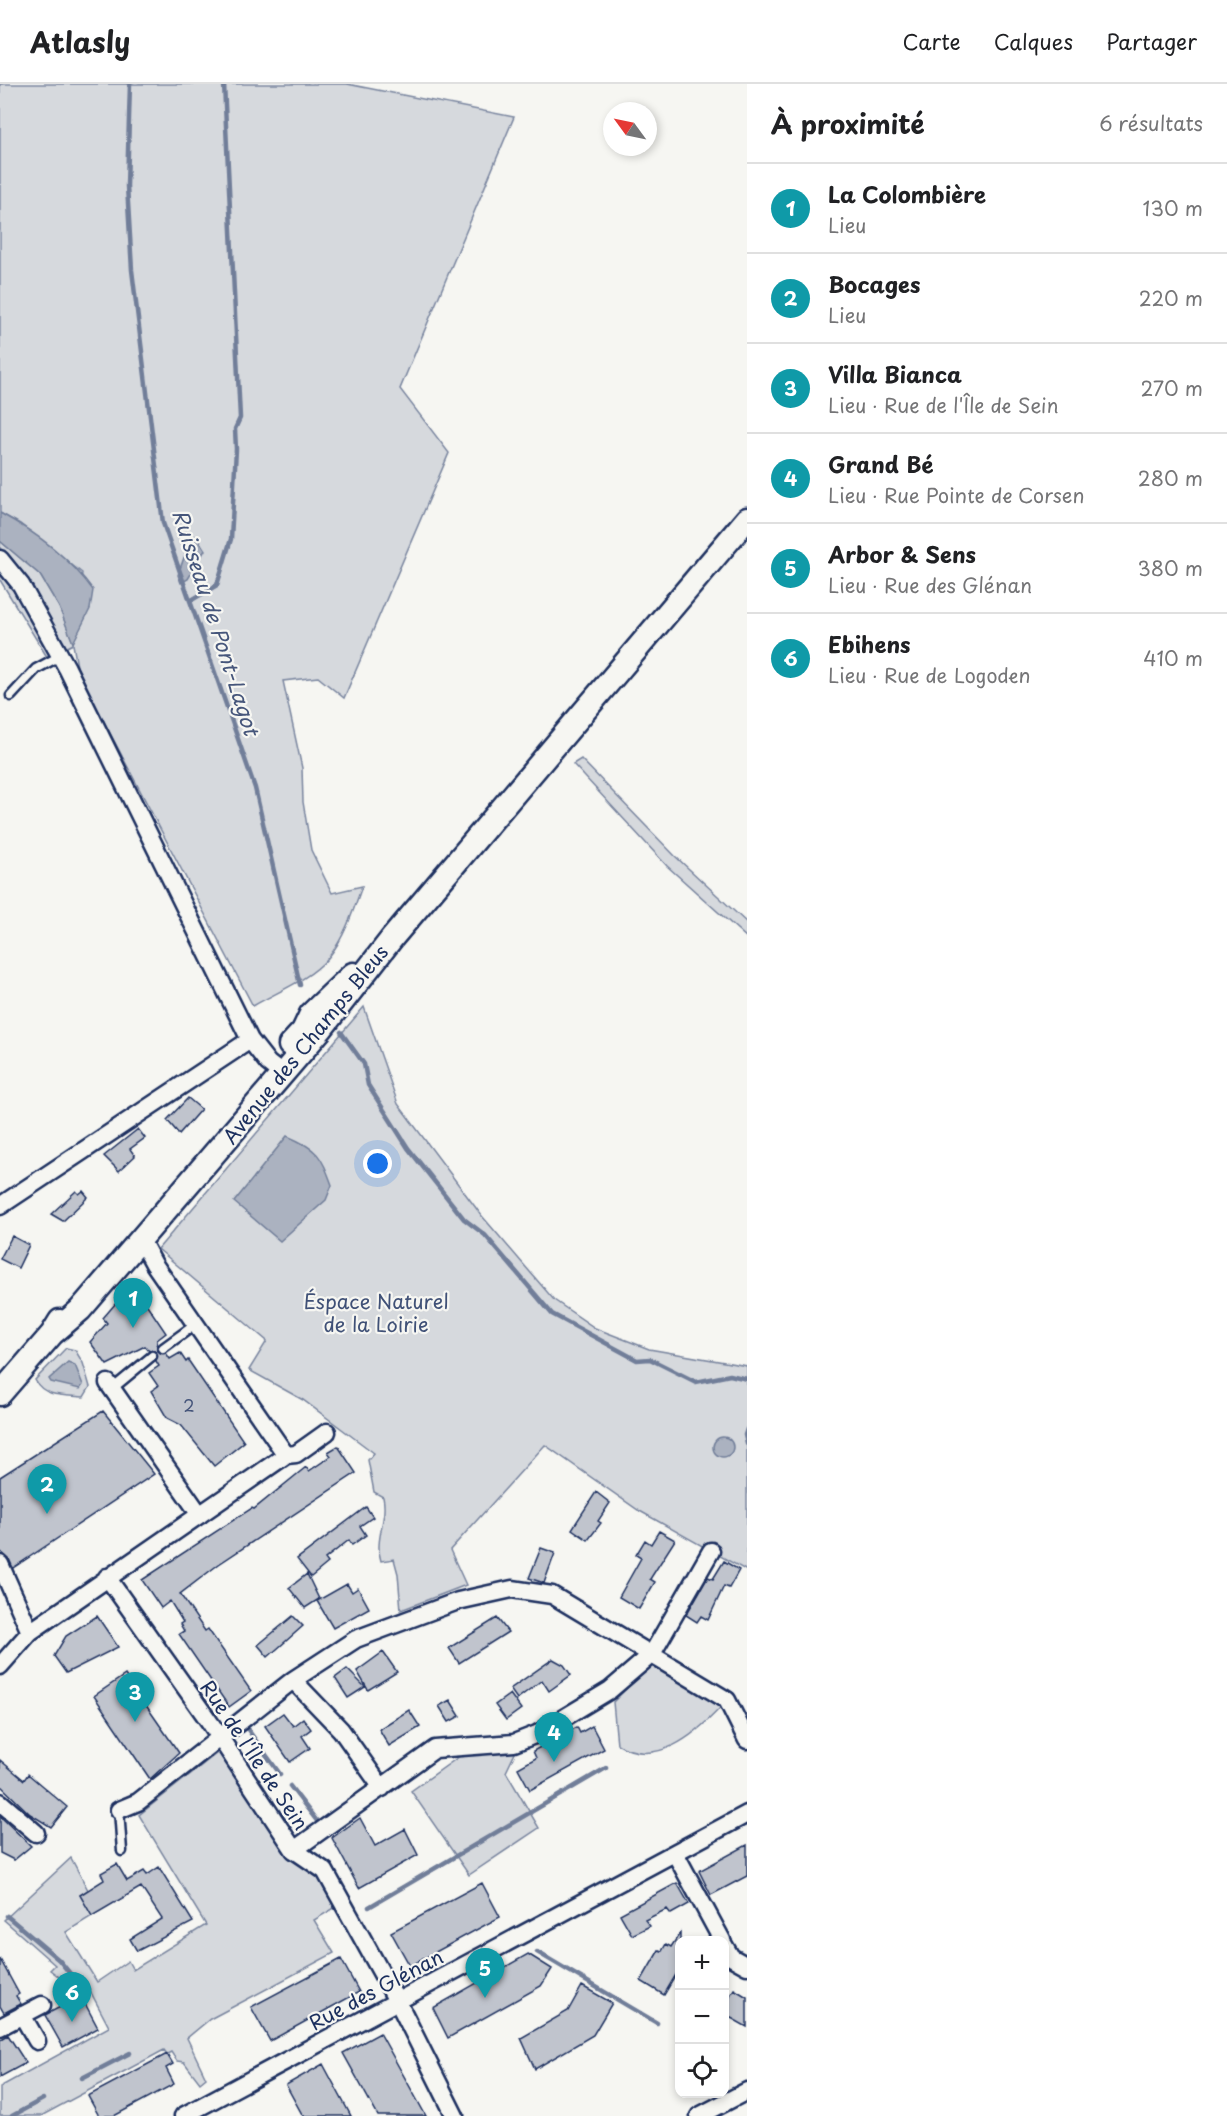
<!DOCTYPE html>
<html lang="fr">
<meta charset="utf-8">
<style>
body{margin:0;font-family:"Playpen Sans",sans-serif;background:#f6f6f6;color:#202124}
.controls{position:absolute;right:18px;bottom:18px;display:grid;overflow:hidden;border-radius:12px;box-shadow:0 3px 9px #0003}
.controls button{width:54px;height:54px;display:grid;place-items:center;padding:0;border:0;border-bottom:2px solid #e0e0e0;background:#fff;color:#202124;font:30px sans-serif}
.compass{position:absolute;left:603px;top:18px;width:54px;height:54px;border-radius:50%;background:#fff;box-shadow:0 3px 9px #0003;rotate:303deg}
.you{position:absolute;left:378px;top:1080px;width:21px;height:21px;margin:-15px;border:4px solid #fff;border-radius:50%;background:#1a73e8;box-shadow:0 0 0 9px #1a73e833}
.badge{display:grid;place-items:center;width:39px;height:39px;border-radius:50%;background:#ea580c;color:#fff;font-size:20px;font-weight:700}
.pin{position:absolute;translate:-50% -50px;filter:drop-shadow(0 2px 3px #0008)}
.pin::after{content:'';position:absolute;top:32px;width:21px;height:18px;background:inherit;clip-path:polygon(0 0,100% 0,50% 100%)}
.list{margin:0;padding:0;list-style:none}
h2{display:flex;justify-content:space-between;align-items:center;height:78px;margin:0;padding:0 24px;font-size:26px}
h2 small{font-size:20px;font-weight:400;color:#757577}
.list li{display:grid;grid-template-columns:39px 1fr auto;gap:18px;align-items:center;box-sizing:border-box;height:90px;padding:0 24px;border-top:2px solid #e0e0e0}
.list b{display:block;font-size:22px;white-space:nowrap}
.list p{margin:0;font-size:20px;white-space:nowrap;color:#757577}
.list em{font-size:20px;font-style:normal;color:#757577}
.icon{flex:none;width:33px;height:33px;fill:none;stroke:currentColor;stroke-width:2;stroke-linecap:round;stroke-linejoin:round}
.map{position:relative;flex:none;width:747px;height:2032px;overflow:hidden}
header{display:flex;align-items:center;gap:36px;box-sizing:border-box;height:84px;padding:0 30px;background:#fff;border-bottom:2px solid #e0e0e0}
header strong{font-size:28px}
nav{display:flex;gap:33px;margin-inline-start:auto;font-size:21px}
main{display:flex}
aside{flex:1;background:#fff}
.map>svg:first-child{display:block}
</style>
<header>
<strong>Atlasly</strong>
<nav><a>Carte</a><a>Calques</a><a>Partager</a></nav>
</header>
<main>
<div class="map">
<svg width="747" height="2032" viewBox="0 0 747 2032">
<rect width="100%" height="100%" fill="#f6f6f2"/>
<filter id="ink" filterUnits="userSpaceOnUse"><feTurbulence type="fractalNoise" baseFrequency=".0167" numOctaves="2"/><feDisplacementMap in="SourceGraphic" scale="12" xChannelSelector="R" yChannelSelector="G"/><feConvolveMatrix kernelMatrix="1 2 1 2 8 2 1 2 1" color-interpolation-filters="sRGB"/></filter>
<g filter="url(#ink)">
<path fill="#d6d9dd" stroke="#78849e" stroke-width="1.5" d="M0,0H347L514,33L400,305L449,369L344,614L318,593L283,597L302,684L303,718L311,766L332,809L362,802C354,825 344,855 328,874C309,896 277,908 253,922L78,588L73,560L47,573L0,496V457L40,491L59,523L73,558L82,489L20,440L0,429Z
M581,675L675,772L747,839V854L667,782L573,680Z
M364,923L398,1020L482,1132L554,1216L595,1244L649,1265L747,1282V1487L638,1426L545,1361L450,1466L466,1501L401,1526L398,1490L394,1475L381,1477C374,1455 388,1435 383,1413L374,1408L368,1376L374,1369L303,1316L249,1286L267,1257L158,1165Z
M66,1264L75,1266L83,1279L90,1303L84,1313C66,1311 44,1314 35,1296Z
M652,1579L698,1605L721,1623C694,1652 656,1684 617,1660L613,1618Z
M226,1662L256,1709L325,1787L343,1819L314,1836L334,1869L210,1935L187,1954L206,1994L200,1999L184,1978L177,1977L171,1968L167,1970L164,1966L41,2032H0V2003L109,1943L88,1903L78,1907L50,1886L55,1881L4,1836L71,1774L88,1806L80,1811L92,1832L66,1848L97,1898L128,1877L133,1886L206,1841L139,1731Z
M516,1667L506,1688L539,1744L469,1791L411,1707L460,1672Z"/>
<path fill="#abb2c0" stroke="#717e99" stroke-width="1.5" d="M0,429C35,448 70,474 93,506L90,525L73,559L59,523L40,491L0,457Z
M196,452L205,466L188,495L181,499L178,491L191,453Z
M287,1052C318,1065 321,1071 332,1101L326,1116L280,1157L234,1118Z
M68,1278L75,1281L83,1301L80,1305L51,1298L49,1295Z
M713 1363a10 10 0 1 1 20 0a10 10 0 1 1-20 0Z"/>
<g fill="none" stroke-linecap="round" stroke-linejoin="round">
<path stroke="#717e99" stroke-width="4.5" d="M130,0L127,102L132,186L163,439L255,704L300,901
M190,517L217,501L231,455L236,365L235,345L240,334L224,0
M341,948L364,980L368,1001L408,1064L464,1135L485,1151L552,1230L637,1276L650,1275L696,1298L730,1291L747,1295
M747,1345L745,1351L747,1360
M246,1643L280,1690
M290,1702L320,1741
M369,1823L606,1684
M7,1832L59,1876L76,1897
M537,1868L657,1939
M82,1994L130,1969
M12,2032L43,2015"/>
</g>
<path fill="#c0c4cd" stroke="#1b2f5e" stroke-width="1.5" d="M188,1014L201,1025L179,1050L167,1036Z
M138,1045L145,1054L130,1065L135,1072L119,1087L104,1072Z
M76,1107L79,1110L83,1107L88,1113L63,1137L51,1130Z
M12,1152L29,1161L18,1184L0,1175Z
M135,1203L166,1249L157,1256L158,1267L166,1269L170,1275L180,1269L186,1278L188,1276L244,1358L214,1382L181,1341L167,1334L151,1307L158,1302L149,1289L159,1282L156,1277V1268L149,1267L145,1262L107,1281L90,1258L107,1239L103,1234L122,1212Z
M103,1327L154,1390L13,1484L9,1475L0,1467V1393Z
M338,1362L356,1389L219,1480L180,1510L205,1547L208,1545L251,1607L229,1623L179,1550L184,1547L180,1540L183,1538L170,1517L161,1524L142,1496L252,1424L254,1425L306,1383L309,1387L331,1372L328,1368Z
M596,1408L610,1419L598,1437L601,1439L588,1456L572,1445Z
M366,1423L373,1433L360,1442L366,1451L352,1461L349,1456L325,1475L328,1479L311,1493L297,1475Z
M659,1447L675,1456L650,1495L655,1498L639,1525L619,1513L641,1474L636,1471L645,1456L651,1460Z
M541,1464L555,1469L544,1499L529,1494Z
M724,1477L739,1486L729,1504L724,1502L708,1536L701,1532L697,1538L686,1531L708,1493L713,1495Z
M307,1490L319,1515L305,1524L289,1504Z
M347,1500L352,1508L358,1504L369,1524L333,1544L317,1517Z
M97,1532L118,1563L66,1589L54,1572L66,1552Z
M293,1532L303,1542L268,1573L258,1561Z
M497,1534L508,1548L459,1579L449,1564Z
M383,1568L397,1588L368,1606L357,1587Z
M553,1575L564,1581L571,1591L549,1607L542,1596L517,1615L510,1605Z
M347,1585L365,1603L348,1614L335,1594Z
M125,1591L179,1669L150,1695L94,1612Z
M510,1610L521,1625L506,1636L495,1621Z
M450,1616L460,1632L449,1638L439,1622Z
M409,1626L420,1643L389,1662L379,1645Z
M283,1629L293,1642L303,1634L311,1645L302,1652L310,1664L290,1678L265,1642Z
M592,1642L604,1665L530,1706L518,1684L536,1674L533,1667L577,1643L580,1649Z
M0,1676L24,1696L28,1690L67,1723L51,1743L30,1730L0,1701Z
M0,1732L31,1762L14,1776L0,1769Z
M360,1734L375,1762L405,1745L418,1771L359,1804L332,1754Z
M747,1761V1792L711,1811L699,1787Z
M117,1780L127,1797L144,1787L147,1791L159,1783L193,1838L137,1867L130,1855L162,1835L141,1803L92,1832L80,1811L104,1796L101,1789Z
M482,1799L500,1833L410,1882L391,1848Z
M677,1799L689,1820L671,1830L667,1825L645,1836L650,1842L632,1851L620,1830Z
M680,1849V1884L664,1911L641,1897L659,1866L662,1867L666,1860L671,1863Z
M528,1870L552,1885L541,1902L448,1954L433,1924Z
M0,1875L19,1910L16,1912L21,1920L4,1929L0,1922Z
M341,1875L359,1908L270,1957L251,1923Z
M582,1902L612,1919L593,1951L535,1985L521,1954L568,1927Z
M734,1905L747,1913V1943L724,1930V1921Z
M81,1912L98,1944L63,1963L45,1931Z
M380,1949L426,2032H378L343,1969Z
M8,1951L26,1979L0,1993V1956Z
M167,1970L173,1980L166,1984L174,2000L114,2032H99L88,2012Z
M323,1980L351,2032H303L286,2001Z"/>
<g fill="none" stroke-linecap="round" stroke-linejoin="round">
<defs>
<path id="lane" d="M11,612L36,585L60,572
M163,1264L196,1240
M112,1305L152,1272
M119,1726L122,1767"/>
<path id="street" d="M0,475L21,501L67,584L250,956L268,979L282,990
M0,1122L250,956
M108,1299L200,1431
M286,1371L296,1370L327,1348
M0,1480L30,1548
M107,1493L211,1640L294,1766L325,1787L403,1928L455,2032
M0,1582L30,1548L286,1371L154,1180L141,1156
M293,1596L341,1646L382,1704
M0,1718L36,1749
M119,1726L138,1718L293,1596L356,1555L458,1517L512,1505L552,1511L727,1616L747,1656
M294,1766L435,1665L514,1659L537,1650L610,1606L652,1570L711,1467
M675,1769L722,1856
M724,1861L731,1873L747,1882
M22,1931L37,1957
M0,1943L42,1921
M183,2032L747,1730
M699,2032L747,2007"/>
<path id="secondary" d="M290,961L303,947L311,930L353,890
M52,1250L80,1226L322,944L393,853L747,435
M0,1310L52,1250L60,1237"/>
</defs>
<use href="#lane" stroke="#1b2f5e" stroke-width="13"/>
<use href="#street" stroke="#1b2f5e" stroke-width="21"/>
<use href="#secondary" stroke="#1b2f5e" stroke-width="27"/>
<use href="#lane" stroke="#f6f6f2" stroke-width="8"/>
<use href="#street" stroke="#f6f6f2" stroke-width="16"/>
<use href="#secondary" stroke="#f6f6f2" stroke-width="22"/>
</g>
</g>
<g text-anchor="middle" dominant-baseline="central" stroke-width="4.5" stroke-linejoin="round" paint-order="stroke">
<g font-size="16" fill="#44547a">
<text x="189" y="1321">2</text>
</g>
<g font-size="20" fill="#1b2f5e" stroke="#f6f6f2">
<text transform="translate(305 960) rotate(-51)">Avenue des Champs Bleus</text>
<text transform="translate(255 1671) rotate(56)">Rue de l'Île de Sein</text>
<text transform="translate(376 1905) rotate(-28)">Rue des Glénan</text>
</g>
<g font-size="20" fill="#405177" stroke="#f6f6f2">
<text x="376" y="1217">Éspace Naturel<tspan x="376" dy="23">de la Loirie</tspan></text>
</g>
<g font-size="21" font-style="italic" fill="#46567b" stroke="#f6f6f2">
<text transform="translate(217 538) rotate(72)">Ruisseau de Pont-Lagot</text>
</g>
</g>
</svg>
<div class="controls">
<button>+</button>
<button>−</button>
<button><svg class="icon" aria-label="locate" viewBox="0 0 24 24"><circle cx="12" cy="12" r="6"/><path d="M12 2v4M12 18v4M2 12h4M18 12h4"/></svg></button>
</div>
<svg class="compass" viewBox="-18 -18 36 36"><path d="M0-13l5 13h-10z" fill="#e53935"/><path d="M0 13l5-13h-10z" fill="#757577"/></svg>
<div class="you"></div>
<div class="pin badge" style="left:133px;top:1244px;background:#0f9aa8">1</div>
<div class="pin badge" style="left:47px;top:1430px;background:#0f9aa8">2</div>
<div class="pin badge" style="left:135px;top:1638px;background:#0f9aa8">3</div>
<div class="pin badge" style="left:554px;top:1678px;background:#0f9aa8">4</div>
<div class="pin badge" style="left:485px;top:1914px;background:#0f9aa8">5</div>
<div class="pin badge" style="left:72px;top:1938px;background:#0f9aa8">6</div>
</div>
<aside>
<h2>À proximité<small>6 résultats</small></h2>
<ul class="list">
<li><span class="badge" style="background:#0f9aa8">1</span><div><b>La Colombière</b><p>Lieu</p></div><em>130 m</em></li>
<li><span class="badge" style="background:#0f9aa8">2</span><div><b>Bocages</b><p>Lieu</p></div><em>220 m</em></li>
<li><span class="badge" style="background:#0f9aa8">3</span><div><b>Villa Bianca</b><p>Lieu · Rue de l'Île de Sein</p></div><em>270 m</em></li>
<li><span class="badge" style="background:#0f9aa8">4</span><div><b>Grand Bé</b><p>Lieu · Rue Pointe de Corsen</p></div><em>280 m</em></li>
<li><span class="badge" style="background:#0f9aa8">5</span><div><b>Arbor &amp; Sens</b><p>Lieu · Rue des Glénan</p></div><em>380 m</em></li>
<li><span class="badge" style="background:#0f9aa8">6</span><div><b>Ebihens</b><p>Lieu · Rue de Logoden</p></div><em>410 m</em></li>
</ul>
</aside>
</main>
